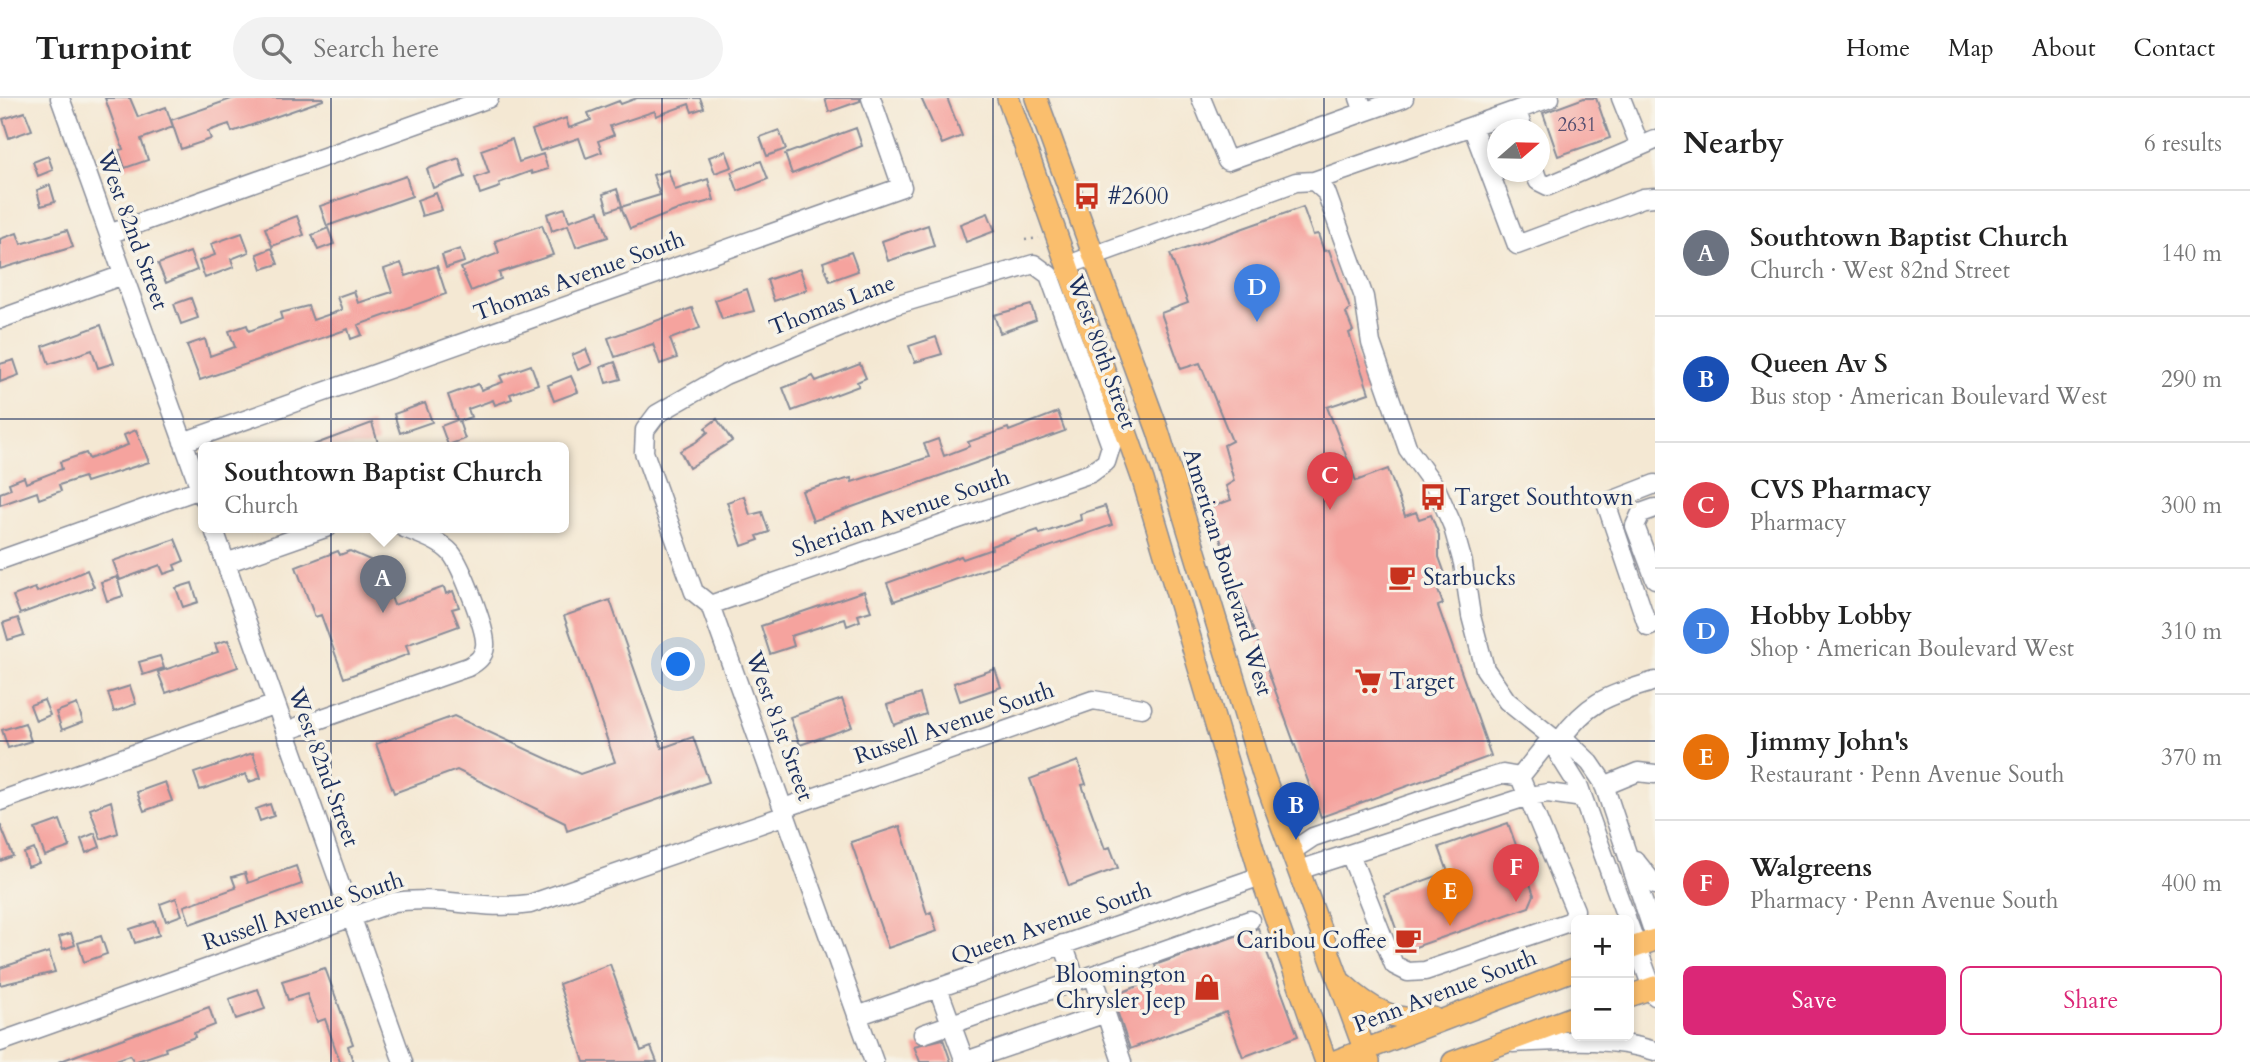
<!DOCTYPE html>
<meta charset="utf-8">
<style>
body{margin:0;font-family:Cardo,serif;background:#f2f2f2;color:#222}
.controls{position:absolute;right:21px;bottom:21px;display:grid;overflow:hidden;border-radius:10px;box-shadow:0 4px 10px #0003}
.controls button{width:63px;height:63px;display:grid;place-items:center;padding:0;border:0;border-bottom:2px solid #e0e0e0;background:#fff;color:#222;font:35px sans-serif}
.compass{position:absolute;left:1487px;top:21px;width:63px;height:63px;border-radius:50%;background:#fff;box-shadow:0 4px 10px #0003;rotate:70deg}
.you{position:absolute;left:679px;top:567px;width:24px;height:24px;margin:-18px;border:5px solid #fff;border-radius:50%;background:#1a73e8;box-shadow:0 0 0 10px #1a73e833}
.badge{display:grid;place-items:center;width:46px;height:46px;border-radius:50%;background:#db2777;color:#fff;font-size:23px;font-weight:700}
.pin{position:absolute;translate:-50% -58px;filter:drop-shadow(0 2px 4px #0008)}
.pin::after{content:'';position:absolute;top:37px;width:24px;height:21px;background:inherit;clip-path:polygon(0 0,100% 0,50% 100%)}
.popup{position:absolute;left:198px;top:344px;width:371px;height:91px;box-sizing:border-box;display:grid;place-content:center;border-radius:10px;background:#fff;filter:drop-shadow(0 2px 5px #0005);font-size:23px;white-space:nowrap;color:#767676}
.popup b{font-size:26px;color:#222}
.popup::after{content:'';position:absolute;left:50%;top:100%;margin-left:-14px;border:14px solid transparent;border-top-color:#fff}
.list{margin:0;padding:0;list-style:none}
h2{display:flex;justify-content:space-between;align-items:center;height:91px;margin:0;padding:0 28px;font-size:30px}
h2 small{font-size:23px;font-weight:400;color:#767676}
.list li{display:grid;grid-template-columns:46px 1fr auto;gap:21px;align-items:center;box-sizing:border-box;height:126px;padding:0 28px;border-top:2px solid #e0e0e0}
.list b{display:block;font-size:26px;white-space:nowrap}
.list p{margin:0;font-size:23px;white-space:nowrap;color:#767676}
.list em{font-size:23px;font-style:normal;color:#767676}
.actions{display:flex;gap:14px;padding:21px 28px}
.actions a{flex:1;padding:16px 0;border:2px solid #db2777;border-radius:10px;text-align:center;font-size:24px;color:#db2777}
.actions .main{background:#db2777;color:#fff}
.icon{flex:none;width:38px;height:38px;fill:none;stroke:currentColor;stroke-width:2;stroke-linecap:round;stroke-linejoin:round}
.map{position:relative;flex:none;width:1655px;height:964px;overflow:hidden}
header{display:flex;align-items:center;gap:42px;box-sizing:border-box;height:98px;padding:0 35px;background:#fff;border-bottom:2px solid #e0e0e0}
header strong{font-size:33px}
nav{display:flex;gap:38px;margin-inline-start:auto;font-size:24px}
.search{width:490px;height:63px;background:#f2f2f2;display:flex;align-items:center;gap:18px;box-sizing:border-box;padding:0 24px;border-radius:38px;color:#767676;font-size:26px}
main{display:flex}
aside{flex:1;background:#fff}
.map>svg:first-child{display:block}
</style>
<header>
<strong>Turnpoint</strong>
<div class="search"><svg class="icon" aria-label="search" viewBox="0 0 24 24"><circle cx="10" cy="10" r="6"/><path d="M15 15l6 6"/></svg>Search here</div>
<nav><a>Home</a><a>Map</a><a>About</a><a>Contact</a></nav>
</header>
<main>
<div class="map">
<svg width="1655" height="964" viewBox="0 0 1655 964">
<rect width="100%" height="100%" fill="#f7f3e8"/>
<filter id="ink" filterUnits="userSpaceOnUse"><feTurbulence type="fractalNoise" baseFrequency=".0143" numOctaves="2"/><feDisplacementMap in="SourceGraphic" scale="14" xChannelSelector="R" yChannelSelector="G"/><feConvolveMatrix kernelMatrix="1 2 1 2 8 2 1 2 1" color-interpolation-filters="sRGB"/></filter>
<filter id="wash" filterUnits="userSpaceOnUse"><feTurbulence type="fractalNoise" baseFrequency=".00686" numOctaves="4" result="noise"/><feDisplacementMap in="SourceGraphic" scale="28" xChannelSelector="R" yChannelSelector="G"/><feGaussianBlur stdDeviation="1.57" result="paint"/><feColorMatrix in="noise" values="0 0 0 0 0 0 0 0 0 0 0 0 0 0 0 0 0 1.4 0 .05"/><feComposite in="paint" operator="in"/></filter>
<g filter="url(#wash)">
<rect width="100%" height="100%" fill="#f4e8d3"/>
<g id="blocks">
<path fill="#f5a39e" d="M105,0H130L138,19L166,9L173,29L141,41L148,62L125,70L119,52L123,51Z
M234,0H323V2L232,34L229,26L208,33L211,41L181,51L171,22Z
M637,0H700L704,10L692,14L689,6L656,18L655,13L610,28L614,37L598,43L602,54L586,60L579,40L540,53L532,32L566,20L569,30L591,22L588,15L619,3L621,6Z
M825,0H860V3L829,14Z
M921,0H947L962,38L942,46Z
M1584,0H1596L1610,40L1558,58L1543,15Z
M25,14L32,32L9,40L3,21Z
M856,30L862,48L792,76L785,56Z
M779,32L786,51L767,58L760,39Z
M512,41L519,64L543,56L548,71L532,76L531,73L499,85L500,89L480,96L475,80L489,75L481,52Z
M726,53L732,69L715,75L709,59Z
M48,58L53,72L38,78L33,64Z
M459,60L465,79L433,90L427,71Z
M761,63L768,81L738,93L731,74Z
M668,72L675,92L708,81L714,102L680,111L630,131L621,109L660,97L653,77Z
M406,78L412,98L327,128L320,108Z
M50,87L55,104L41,108L37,92Z
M617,91L622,108L608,113L603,96Z
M436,95L442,112L422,118L417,102Z
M1303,109L1313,137L1318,136L1324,153L1329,152L1350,211L1346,215L1353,233L1349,235L1369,295L1327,309L1356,383L1388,371L1405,418L1416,414L1419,421L1431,417L1439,437V459L1448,484L1437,490L1443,506L1438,508L1491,658L1321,719L1209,410L1231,402L1226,388L1234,383L1224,347L1232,343L1200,265L1181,271L1161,215L1188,205L1170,156Z
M565,110L569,123L599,113L608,139L576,149L568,127L552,133L547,116Z
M988,115L995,133L966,144L960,126Z
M297,118L304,137L272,148L265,130Z
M542,127L553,157L499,175L501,181L471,193L461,170L499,155L495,143Z
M928,127L934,148L888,163L882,143Z
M328,130L334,146L318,152L312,137Z
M67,132L73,149L0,171V141L17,135L21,146Z
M242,135L249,154L231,161L234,169L205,180L199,163L215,157L211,146Z
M272,150L278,166L262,171L257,156Z
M460,151L464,164L446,170L442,157Z
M190,154L197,172L166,185L158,166Z
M851,154L858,173L830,183L823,164Z
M401,165L406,178L437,168L446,196L358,227L362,237L351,241L348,231L200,282L187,247L205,241L210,258L235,249L229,233L247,227L249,233L282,221L280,215L308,208L313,222L342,212L337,199L354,193L358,205L392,194L384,171Z
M800,171L807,192L774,203L767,182Z
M747,191L754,213L722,221L715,202Z
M191,200L198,220L181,226L174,206Z
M1031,207L1036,222L1000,235L994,217Z
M692,210L700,230L670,241L677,260L660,266L653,246L615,259L608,240Z
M101,227L114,265L98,270L92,252L49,266L43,248Z
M936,239L942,256L915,264L909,248Z
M586,251L592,266L578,272L572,257Z
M14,262L19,277L0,284V266Z
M615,264L621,281L606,285L601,269Z
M860,266L866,280L857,284L859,288L792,313L783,290L813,278L816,283Z
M531,267L538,286L510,296L512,301L495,307L493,302L468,311L471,319L459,323L465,341L448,347L441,328L457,322L448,297L478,286L481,292L503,284L500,278Z
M571,278L578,294L554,303L548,287Z
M425,305L432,324L400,335L394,316Z
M1058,314L1065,333L813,423L802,393L851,380L852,384L929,359L924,346L938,341L944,358L970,348L968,344L1008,330L1009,333Z
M717,321L732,343L689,370L680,353L696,344L708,334L705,330Z
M372,325L378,345L365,349H308Z
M136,332L149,364L86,384L84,379L59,387L61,393L39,401L37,394L0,407V395L11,391L9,385L24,379L26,385L62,371L60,364L86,355L89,361L128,347L124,337Z
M744,398L750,417L762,414L769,434L757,438L759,442L742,448L727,404Z
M1105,408L1112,427L894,503L887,485L961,458L963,461L992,451L991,448L1038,432L1040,436L1081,422L1080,416Z
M175,441L184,463L174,467L176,472L164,476L160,467L120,482L113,463Z
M338,453L340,457L350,453L379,466L394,507L444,489L446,496L453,493L459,509L452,511L459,528L406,547L409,556L344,580L321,517L315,519L296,469Z
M87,472L94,489L20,516L13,498L35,490L37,494Z
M117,479L123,498L107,503L101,484Z
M192,485L198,504L183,509L176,490Z
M864,493L871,513L858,517L860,523L847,528L845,521L791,538L794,548L770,556L761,528Z
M610,502L662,650L693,639L709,684L567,733L565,725L457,672L394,695L376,646L454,618L580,676L615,664L564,518Z
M18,520L24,537L8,542L3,525Z
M228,542L238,569L166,595L158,574L218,554L215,546Z
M160,558L164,570L143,577L139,564Z
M995,571L1001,589L960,603L954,585Z
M130,588L136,606L114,614L108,595Z
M920,596L926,616L894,627L887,607Z
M842,601L852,629L800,647L790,619Z
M44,602L50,617L36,623L30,607Z
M77,606L83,624L62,632L56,614Z
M25,625L31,643L8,650L2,632Z
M253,655L261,680L249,684L246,676L200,692L194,675Z
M1078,663L1086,686L1082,687L1105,751L1110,749L1118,770L1069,788L1030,681Z
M165,684L172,703L144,713L137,694Z
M111,703L118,735L101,741L90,711Z
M270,706L274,718L260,723L256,711Z
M60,722L70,749L45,758L35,731Z
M1508,725L1534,797L1529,809L1404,853L1384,797L1448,774L1439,749Z
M0,726L13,758L0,763Z
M900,728L927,816L931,814L937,833L888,850L851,744Z
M95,735L100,749L86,755L81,741Z
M34,751L39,765L28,769L24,755Z
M296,768L302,786L190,826L184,808L236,790L232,779L245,775L248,785Z
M176,800L182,817L166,823L160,806Z
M155,823L159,837L135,845L130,831Z
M1258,830L1298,938L1243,959L1226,914L1130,951L1112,898L1159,880L1155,867Z
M71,835L75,847L63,851L59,839Z
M101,838L107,856L84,864L78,845Z
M49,854L55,874L0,887V870Z
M610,866L641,953L651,949L657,964H584L559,886Z
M325,870L353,946L348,948L353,964H340L325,921L317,924L307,896L288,902L282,883Z
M258,891L265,911L236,921L229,901Z
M209,909L215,927L194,935L195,939L165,950L166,953L134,964L130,957L111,964H58Z
M943,941L951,964H920L914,948Z"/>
</g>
</g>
<g filter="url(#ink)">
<use href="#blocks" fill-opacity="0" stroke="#888c98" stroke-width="2"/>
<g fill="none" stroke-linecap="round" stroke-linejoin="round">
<defs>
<path id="minor" d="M60,0L203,399
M1201,0L1227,63L1364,14L1359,0
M1621,0L1640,48
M1364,14L1404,0
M1472,28L1517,12
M1523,32L1517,12L1550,0
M1535,74L1538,83L1548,88L1655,42
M1314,83L1472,28L1517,147L1643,100L1655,99
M109,136L489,0
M1068,167L1296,84L1314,83L1326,94L1364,199L1371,245L1408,351L1436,390L1452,426L1463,465L1471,518L1485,571L1507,603L1552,639L1568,644L1590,665L1603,684L1655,839
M0,221L123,177
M183,344L902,89L871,0
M1655,386L1606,405L1648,529L1655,526
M1655,410L1641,415L1635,428L1655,481
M213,429L403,964
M0,462L200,391
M226,465L328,429
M710,507L1091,375L1106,364L1111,348L1049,177L1034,166L895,207L725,277L657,316L645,332L644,354L694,494L710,507L874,964
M286,633L468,569C477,564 484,559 485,548C487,533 461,467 451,455C439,442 418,436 402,429
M1552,639L1559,657L1579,689L1627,822
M1560,642C1590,601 1609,598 1655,583
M1604,688L1638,674L1655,676
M0,703L276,606
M784,710L1093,602L1142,610
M1292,753L1313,739L1482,682L1503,676L1520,679
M1350,756L1394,867L1408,874L1425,873L1569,824L1574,820L1575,812L1520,679L1552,639
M1635,762L1655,787
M1299,772L1529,698L1548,695L1583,700
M1629,827L1655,898
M1093,877L1122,964
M1076,883L1250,822
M938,890L964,961L969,962L1106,915
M857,918L1261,778
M923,936L1076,883L1063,846
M0,944L394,804C439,797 483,813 530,806L786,717
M1513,945C1562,943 1608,938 1655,953"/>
<path id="major" d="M1008,0L1143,382L1261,778L1326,964
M1036,0L1158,333L1263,676L1369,964
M1629,851L1655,842
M1343,886C1370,911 1394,925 1433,920
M1629,898L1655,889
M1333,964L1576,871
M1453,964L1576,918"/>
</defs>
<use href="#minor" stroke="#888c98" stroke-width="21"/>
<use href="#major" stroke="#888c98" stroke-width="24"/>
<path stroke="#888c98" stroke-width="2.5" stroke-dasharray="2 5" stroke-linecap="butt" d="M1025,142L1039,140"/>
<use href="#minor" stroke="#fff" stroke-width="18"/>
<use href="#major" stroke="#fabe6d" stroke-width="21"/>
</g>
</g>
<path fill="none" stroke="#1b2f5e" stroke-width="2" stroke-opacity="0.55" d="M331,0V964M662,0V964M993,0V964M1324,0V964M0,321H1655M0,643H1655"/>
<defs>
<symbol id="bus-bare" viewBox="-9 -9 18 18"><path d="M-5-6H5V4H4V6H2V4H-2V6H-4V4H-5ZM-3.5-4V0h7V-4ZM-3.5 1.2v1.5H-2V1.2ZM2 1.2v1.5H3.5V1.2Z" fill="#c8321e" stroke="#f7f3e8" stroke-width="2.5" paint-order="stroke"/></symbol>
<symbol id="cafe-bare" viewBox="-9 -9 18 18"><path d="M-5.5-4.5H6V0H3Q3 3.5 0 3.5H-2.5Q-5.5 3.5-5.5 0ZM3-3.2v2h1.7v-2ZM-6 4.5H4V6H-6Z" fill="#c8321e" stroke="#f7f3e8" stroke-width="2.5" paint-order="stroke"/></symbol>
<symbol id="supermarket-bare" viewBox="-9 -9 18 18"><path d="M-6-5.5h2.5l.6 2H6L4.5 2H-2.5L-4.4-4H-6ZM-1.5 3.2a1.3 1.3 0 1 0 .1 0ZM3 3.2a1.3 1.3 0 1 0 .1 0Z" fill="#c8321e" stroke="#f7f3e8" stroke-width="2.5" paint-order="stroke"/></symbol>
<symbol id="shop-bare" viewBox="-9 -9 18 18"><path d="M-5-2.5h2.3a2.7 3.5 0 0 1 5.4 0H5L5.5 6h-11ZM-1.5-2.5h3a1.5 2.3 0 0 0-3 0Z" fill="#c8321e" stroke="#f7f3e8" stroke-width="2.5" paint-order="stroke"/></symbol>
</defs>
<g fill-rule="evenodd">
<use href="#bus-bare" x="1068" y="79" width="38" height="38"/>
<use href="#bus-bare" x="1414" y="380" width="38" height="38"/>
<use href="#cafe-bare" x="1383" y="460" width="38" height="38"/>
<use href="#supermarket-bare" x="1349" y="564" width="38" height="38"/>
<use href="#cafe-bare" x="1389" y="823" width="38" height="38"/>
<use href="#shop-bare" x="1188" y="870" width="38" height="38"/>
</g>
<g text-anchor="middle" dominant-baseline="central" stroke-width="7" stroke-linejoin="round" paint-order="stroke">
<g font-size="19" fill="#524c6e">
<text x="1577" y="27">2631</text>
</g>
<g font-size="23" fill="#1b2f5e" stroke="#f7f3e8" text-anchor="start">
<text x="1108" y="98">#2600</text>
<text x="1454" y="399">Target Southtown</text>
<text x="1423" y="479">Starbucks</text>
<text x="1389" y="583">Target</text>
<text x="1387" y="842" text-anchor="end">Caribou Coffee</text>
<text x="1186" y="876" text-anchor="end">Bloomington<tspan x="1186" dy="26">Chrysler Jeep</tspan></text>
</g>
<g font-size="23" fill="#1b2f5e" stroke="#f7f3e8">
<text transform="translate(133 132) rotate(70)">West 82nd Street</text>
<text transform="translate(579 178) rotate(-20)">Thomas Avenue South</text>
<text transform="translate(832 207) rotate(-21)">Thomas Lane</text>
<text transform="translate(1102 254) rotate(70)">West 80th Street</text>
<text transform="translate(901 415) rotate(-19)">Sheridan Avenue South</text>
<text transform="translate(1228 474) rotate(73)">American Boulevard West</text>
<text transform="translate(954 625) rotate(-19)">Russell Avenue South</text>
<text transform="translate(780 628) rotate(70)">West 81st Street</text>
<text transform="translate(324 669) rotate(70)">West 82nd Street</text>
<text transform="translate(303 813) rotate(-18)">Russell Avenue South</text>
<text transform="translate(1051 825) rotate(-19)">Queen Avenue South</text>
<text transform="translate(1445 893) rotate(-21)">Penn Avenue South</text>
</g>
</g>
</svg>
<div class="controls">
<button>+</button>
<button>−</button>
</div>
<svg class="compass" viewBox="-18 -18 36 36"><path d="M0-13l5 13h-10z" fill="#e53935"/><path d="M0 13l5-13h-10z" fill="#767676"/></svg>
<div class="you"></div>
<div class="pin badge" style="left:383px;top:515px;background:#6b7280">A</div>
<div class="popup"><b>Southtown Baptist Church</b>Church</div>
<div class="pin badge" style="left:1296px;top:742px;background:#1a4fb4">B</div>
<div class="pin badge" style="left:1330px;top:412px;background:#e0444e">C</div>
<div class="pin badge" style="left:1257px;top:224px;background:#3f7fe0">D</div>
<div class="pin badge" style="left:1450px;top:828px;background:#e8710a">E</div>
<div class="pin badge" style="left:1516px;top:804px;background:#e0444e">F</div>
</div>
<aside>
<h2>Nearby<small>6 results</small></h2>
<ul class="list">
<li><span class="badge" style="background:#6b7280">A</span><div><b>Southtown Baptist Church</b><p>Church · West 82nd Street</p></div><em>140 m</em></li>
<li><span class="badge" style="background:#1a4fb4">B</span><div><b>Queen Av S</b><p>Bus stop · American Boulevard West</p></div><em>290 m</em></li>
<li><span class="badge" style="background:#e0444e">C</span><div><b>CVS Pharmacy</b><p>Pharmacy</p></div><em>300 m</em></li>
<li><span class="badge" style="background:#3f7fe0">D</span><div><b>Hobby Lobby</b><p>Shop · American Boulevard West</p></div><em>310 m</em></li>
<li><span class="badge" style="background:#e8710a">E</span><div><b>Jimmy John's</b><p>Restaurant · Penn Avenue South</p></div><em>370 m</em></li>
<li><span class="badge" style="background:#e0444e">F</span><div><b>Walgreens</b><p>Pharmacy · Penn Avenue South</p></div><em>400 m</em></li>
</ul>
<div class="actions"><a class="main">Save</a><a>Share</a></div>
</aside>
</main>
